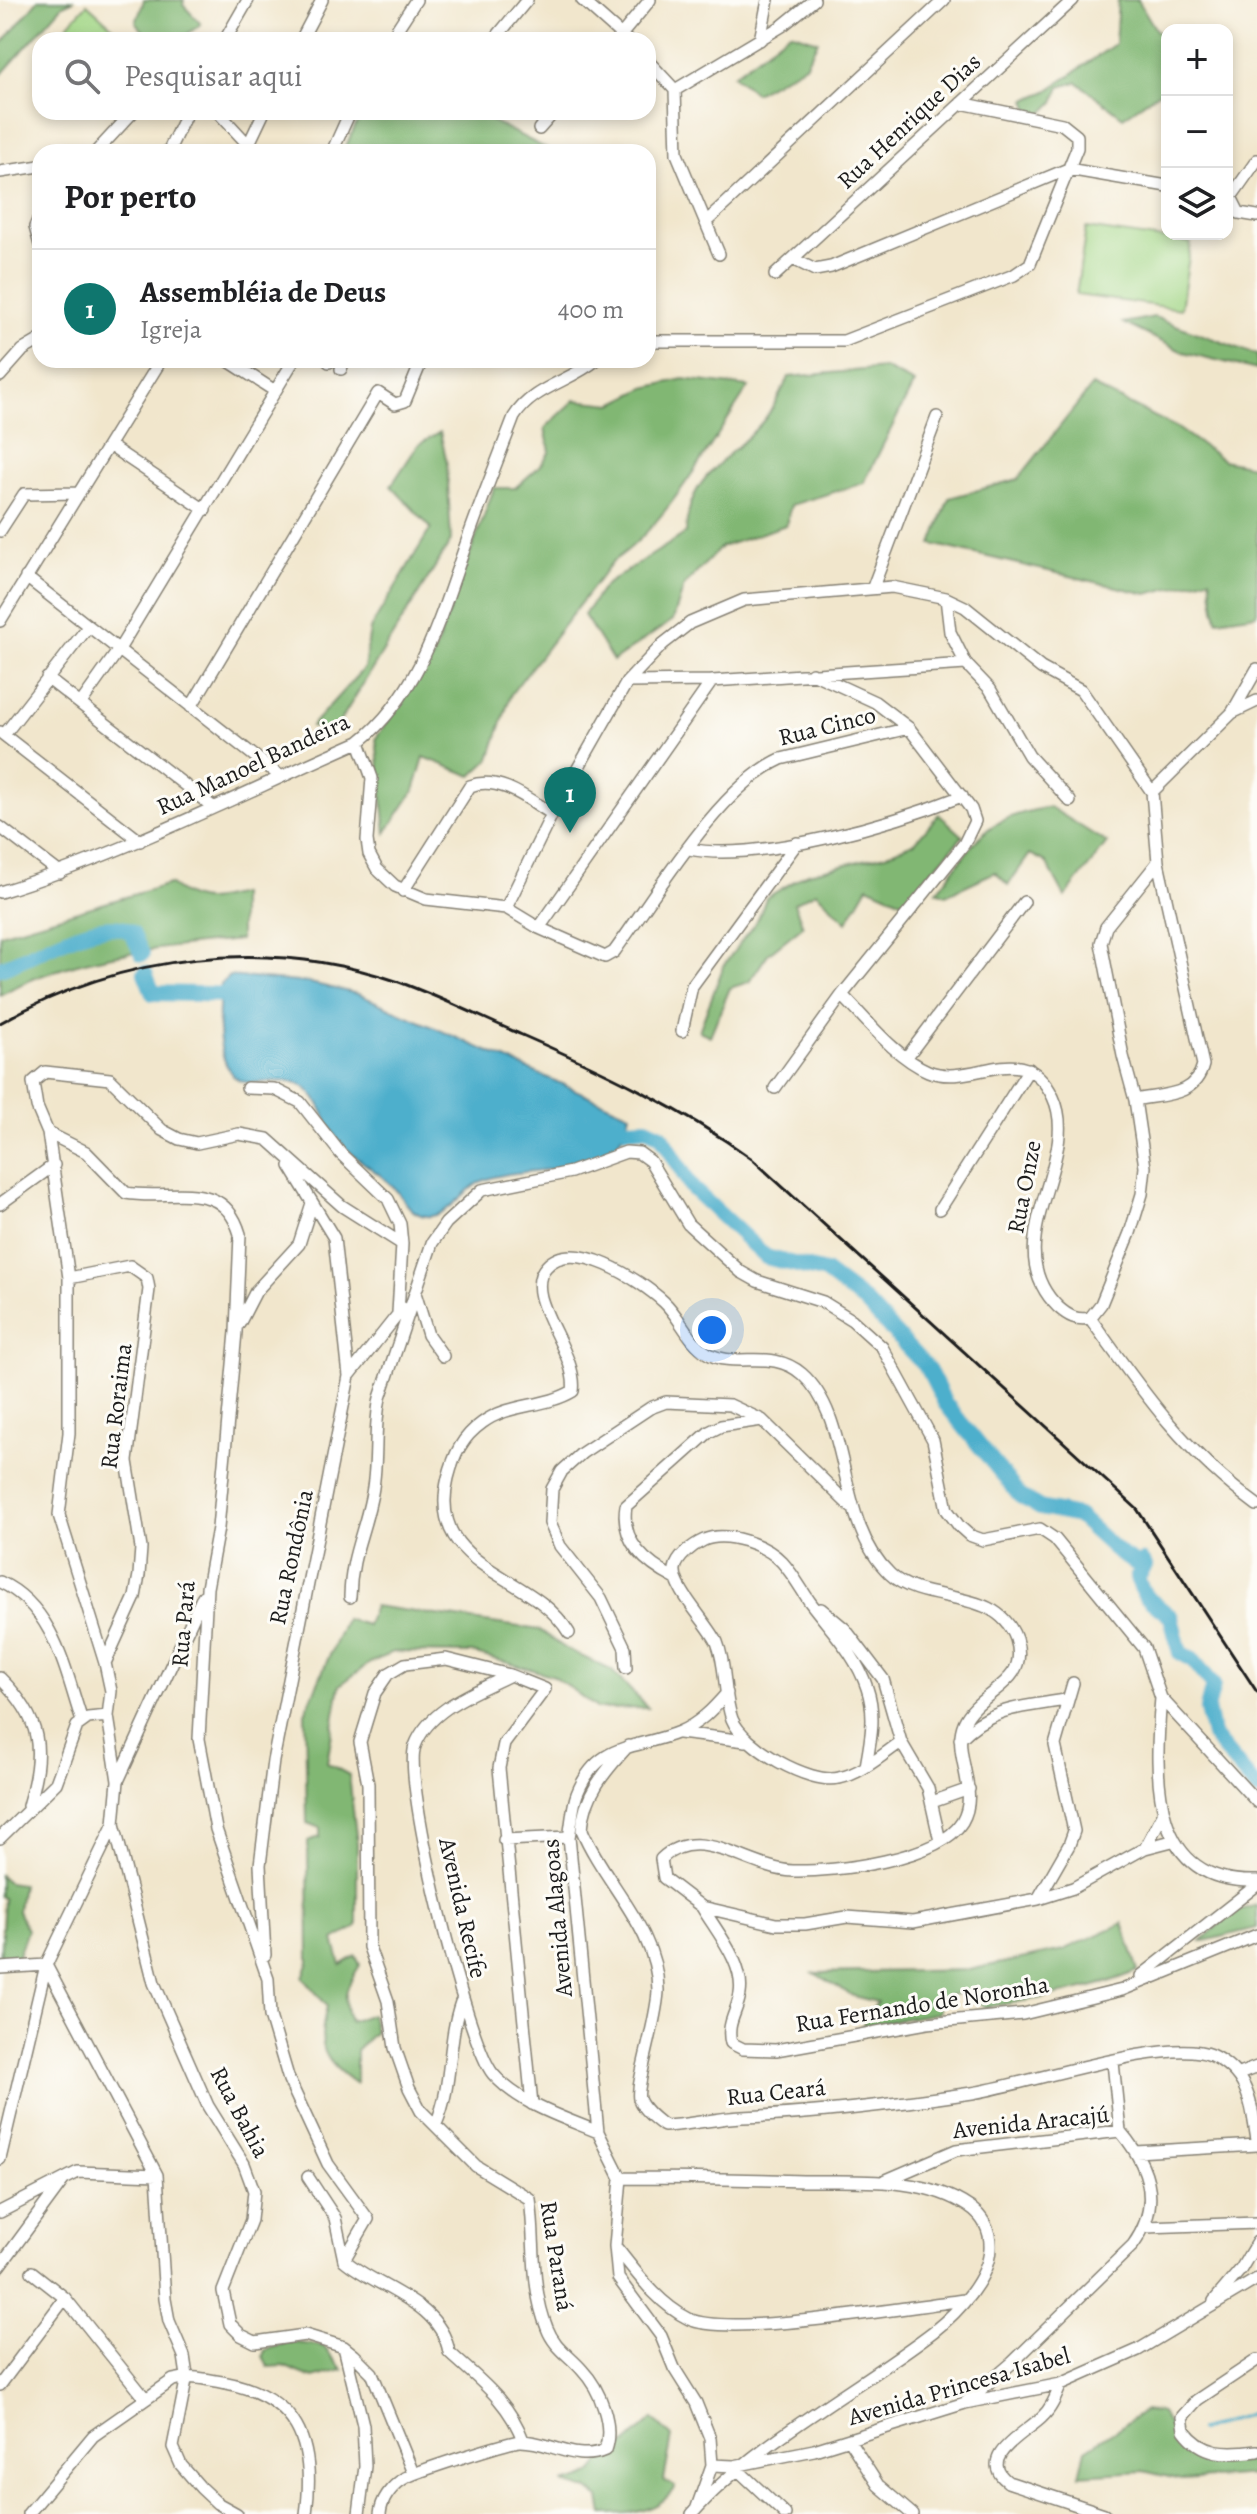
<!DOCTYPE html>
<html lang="pt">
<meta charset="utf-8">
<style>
body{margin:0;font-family:Alegreya,serif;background:#f2f2f2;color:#202124}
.controls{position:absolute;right:24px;top:24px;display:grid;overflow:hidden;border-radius:16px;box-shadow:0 4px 12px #0003}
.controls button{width:72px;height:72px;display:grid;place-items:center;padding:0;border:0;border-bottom:2px solid #e0e0e0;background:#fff;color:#202124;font:40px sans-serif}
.you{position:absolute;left:712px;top:1330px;width:28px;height:28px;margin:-20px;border:6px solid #fff;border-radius:50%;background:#1a73e8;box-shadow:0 0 0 12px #1a73e833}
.badge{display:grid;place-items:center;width:52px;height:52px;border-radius:50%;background:#0f766e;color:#fff;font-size:26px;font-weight:700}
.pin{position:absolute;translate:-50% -66px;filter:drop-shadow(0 2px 4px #0008)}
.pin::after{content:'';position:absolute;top:42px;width:28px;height:24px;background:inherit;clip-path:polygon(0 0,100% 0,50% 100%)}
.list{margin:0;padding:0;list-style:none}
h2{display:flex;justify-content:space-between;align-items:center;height:104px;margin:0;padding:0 32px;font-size:34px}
h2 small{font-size:26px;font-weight:400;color:#757577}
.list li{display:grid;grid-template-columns:52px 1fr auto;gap:24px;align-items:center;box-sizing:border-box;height:120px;padding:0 32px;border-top:2px solid #e0e0e0}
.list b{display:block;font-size:30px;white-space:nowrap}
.list p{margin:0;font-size:26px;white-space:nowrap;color:#757577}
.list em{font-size:26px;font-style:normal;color:#757577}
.icon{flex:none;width:44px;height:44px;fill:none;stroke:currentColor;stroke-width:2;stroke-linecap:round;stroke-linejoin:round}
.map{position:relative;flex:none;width:1257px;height:2514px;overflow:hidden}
.search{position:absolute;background:#fff;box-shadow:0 4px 12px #0003;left:32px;top:32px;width:624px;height:88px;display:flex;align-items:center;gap:20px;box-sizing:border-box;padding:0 28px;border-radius:24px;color:#757577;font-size:30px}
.panel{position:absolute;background:#fff;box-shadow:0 4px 12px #0003;left:32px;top:144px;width:624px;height:224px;border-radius:24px}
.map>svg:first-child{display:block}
</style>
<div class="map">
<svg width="1257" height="2514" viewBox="0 0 1257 2514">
<rect width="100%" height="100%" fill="#fdfcf7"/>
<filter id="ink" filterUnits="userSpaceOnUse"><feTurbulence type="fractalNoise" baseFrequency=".0125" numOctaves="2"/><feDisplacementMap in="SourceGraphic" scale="16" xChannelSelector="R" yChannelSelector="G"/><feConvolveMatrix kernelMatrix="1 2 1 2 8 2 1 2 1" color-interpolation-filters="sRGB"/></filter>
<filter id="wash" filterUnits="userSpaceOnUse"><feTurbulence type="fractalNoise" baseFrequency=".006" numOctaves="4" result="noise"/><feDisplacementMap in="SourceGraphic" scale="32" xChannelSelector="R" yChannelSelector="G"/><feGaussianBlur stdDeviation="1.8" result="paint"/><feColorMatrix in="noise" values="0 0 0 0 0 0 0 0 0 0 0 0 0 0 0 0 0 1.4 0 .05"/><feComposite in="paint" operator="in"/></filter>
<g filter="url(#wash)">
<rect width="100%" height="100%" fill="#f1e6cc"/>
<path fill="#a2d686" stroke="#5f7951" stroke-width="2" d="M87,4L127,40H80L66,27Z
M1086,228L1191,243L1181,309L1076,295Z"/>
<path fill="#81b773" stroke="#4e6a48" stroke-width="2" d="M38,0H74L63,5L0,76V46Z
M144,0H184L183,5L201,24L186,35L145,33L136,23Z
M1118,0H1138L1156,30L1167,37V87L1123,117L1077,82L1060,87L1054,102L1041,115L1030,110L1026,100L1047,91L1115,44Z
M790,32L818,41L805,65L755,93L733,75Z
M362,112H474L553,152H343Z
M1154,317L1257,355V370L1183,352L1123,323Z
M884,368L914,383L864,483L791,505L786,525L721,547L684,586L673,620L613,661L584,615L605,585L686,533C687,474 731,460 764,420C774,408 781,391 789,377Z
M683,379L749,387C713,439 665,528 613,561L511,694L490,759L472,776L424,757L414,791L386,833L376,738L432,659L494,488H515L541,465L550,451L545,428L575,400L613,404L645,388Z
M1092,386L1176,427L1223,460L1257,467V614L1217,620L1210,578L1147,594L932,544L949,498L1018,479Z
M440,432L447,463L451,541L331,736L311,726L364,668L370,629L431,528L391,486L418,445Z
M1050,807L1107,843L1065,897L1046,862L1030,854L1008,885L995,872L946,895L937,891C980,838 979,819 1050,807Z
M939,814L963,836L904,902L868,886L847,922L816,892L794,903L803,926L768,954L749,982L730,988L710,1036L699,1031L724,965L759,917L766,898L808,873L885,855L915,842Z
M169,884C197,906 207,901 240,894V940C158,948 73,954 0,995V934Z
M374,1606L540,1630L566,1649L611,1670L648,1708L598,1709L554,1676L472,1653L393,1652L370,1663L340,1685L327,1763L349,1775L357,1844V1927L334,1940L341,1965L356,1956L360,1965C346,1987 341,1998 350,2022L371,2014L375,2032L356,2050V2084C321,2059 317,2047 327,2006L303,1977L309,1962L308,1841L320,1837V1828L307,1823L305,1713L345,1619L367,1625Z
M0,1875L8,1882L22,1884L18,1911L27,1930L16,1961L0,1962L4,1899L0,1896Z
M1257,1905V1928L1200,1942L1233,1912Z
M1123,1923L1138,1971C1089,1992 1038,1999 985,2007L965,1992L942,1997L938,2013L862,2026L877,2002L853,1996L814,1973L969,1970L1063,1950Z
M289,2342L323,2346L343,2370L313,2378L283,2366L268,2367L263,2356L265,2350Z
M1145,2411L1160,2412L1176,2435L1198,2458L1257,2463V2475L1182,2480L1143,2471L1080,2475L1086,2449Z
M653,2419L672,2437L664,2480L675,2487C659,2513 631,2514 603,2514L600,2498L589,2490L563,2483C584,2478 594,2477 602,2457L616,2452Z"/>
<path fill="#4dafcc" stroke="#346674" stroke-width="2" d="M229,976L310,983L358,994L630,1114C615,1187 532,1160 482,1181C463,1189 445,1223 421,1215C409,1211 403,1198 396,1190C379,1170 353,1160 337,1138C325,1122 322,1099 304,1087C281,1072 244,1094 231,1073C215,1050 218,1010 221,984Z"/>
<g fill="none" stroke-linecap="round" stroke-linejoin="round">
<path stroke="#4dafcc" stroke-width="3" d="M1199,2431L1257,2411"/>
<path stroke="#4dafcc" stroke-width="16" d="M0,968C33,958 102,911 132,933L142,954
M145,973L153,993L240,995
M627,1129L646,1128L661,1135L692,1188L766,1257L825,1272L865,1302L928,1369L945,1403L1020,1496L1040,1508L1078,1516L1121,1555L1137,1564L1142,1562L1145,1566L1137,1578L1145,1596L1171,1617L1180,1653L1193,1660L1213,1685L1207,1709L1213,1736L1257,1789"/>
</g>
</g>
<g filter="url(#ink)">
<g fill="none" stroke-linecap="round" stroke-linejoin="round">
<defs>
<path id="minor" d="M582,0L627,40
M225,40L248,0
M301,40L322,0
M390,40L416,0
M494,40L527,0
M617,40L650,0
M760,40L768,0
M648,61L675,90L677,154L719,254
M675,90L782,26L814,0
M218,112L255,152
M539,129L554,112
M96,152L133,112
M168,152L187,112
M245,152L264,112
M332,152L350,112
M1257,160L1231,197L1239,213L1257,216
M1068,169L1167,186
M0,172L40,166
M40,216L35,227L40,245
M706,222L944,0
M793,259L815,270L831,267L1068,169
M775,275L1073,0
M648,341H844L1014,275L1030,264L1077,148V136L1062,124L961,103
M227,360L275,391
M327,360L329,362
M341,369L344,360
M0,376L23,350L40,340
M110,446L205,510
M0,531L24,494L78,493
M26,577L280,776
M873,587L937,417
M946,598L950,632L966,664L990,689L1029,756L1070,801
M0,621L161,360
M47,678L213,807
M627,682L712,681L966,664
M81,703L118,651L294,360
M191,707L378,393L395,404L405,401L422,360
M1232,713L1257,701
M0,732L140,841
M4,735L88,627
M359,742L372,778L367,840L369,854L377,869L395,886L426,899L506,908L539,928L605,957L614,952C655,896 719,787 781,759L909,728
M1152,792L1232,713L1257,669
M0,827L60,873
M689,849C757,863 895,823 962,796
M403,891L470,786C499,775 528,799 552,814
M0,892C124,854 240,794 359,742C421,693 441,614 466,544C481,501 498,459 514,417C533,387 569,382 596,360
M506,908L552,814L627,682L663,644L690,623L744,600L892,587L946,598L965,607L1041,668L1081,690L1152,792
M539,928L712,681
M842,995C867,1020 895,1057 928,1071C973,1089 1024,1035 1053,1097C1083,1160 994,1244 1058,1307C1068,1316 1077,1321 1090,1318
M682,1031L692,986L797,843
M906,1058L1024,902
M247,1088L274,1089L300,1102L341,1154L388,1199L400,1224L402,1244L398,1313
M775,1088L842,995L964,844L975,821L971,809L909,728L875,702L812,673
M1135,1100C1163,1094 1195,1097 1203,1065L1158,862L1152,792
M48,1133L86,1152L126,1193C171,1201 223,1176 240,1234L236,1332L218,1528L207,1588L199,1739L216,1829L268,1979L270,2016L289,2080L328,2164L368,2219L344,2260
M0,1204L54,1165
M940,1209L1029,1069
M69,1278L130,1266L147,1278L149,1289L127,1461L141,1548L139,1575L135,1597L105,1663
M416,1296L428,1335L443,1356
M1090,1318L1101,1304L1130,1233L1142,1194L1145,1167L1135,1100L1123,1056L1101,943L1106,927L1158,862
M1090,1318C1142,1391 1183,1451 1257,1505
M239,1324L256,1291L299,1244L312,1203
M349,1376L403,1308
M676,1579C646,1564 620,1542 626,1506L709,1432L721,1426L762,1420
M0,1582C54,1607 65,1670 82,1721
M350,1597C351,1555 363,1537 371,1498C379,1465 373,1431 380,1398L432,1243L446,1223L482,1190L571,1172L626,1152L639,1153L650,1161L688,1224L741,1272L757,1281L823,1302L852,1320L882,1347L933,1440L947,1510L959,1526L969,1535L983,1540L1040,1529L1055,1539L1144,1648L1161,1698L1257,1802
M821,1609L845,1629L883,1679L901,1742L928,1788L940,1841
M569,1633C533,1571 425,1571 448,1478C454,1455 462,1437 482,1423C508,1403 545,1408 573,1391C579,1352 520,1296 546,1267C573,1236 640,1280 664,1302C680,1317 688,1341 707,1353C735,1370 771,1347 802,1374C854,1420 834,1521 890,1574C924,1607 997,1585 1016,1639C1031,1685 978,1690 964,1723C951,1754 981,1790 962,1822C939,1860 834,1872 793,1871C748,1869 700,1822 661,1859L664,1878L702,1907L776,1924H805L847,1917L913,1922L1038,1899L1073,1888L1145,1848L1172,1841
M626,1668L625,1648L601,1598L560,1546L550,1523L552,1489L562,1471L582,1453L650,1408L666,1402L730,1405L762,1420L851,1507
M510,1675C478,1691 429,1708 415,1746C402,1781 467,2043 493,2074C519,2104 562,2117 598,2132
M0,1678C43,1720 44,1750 28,1806
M1161,1698C1154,1777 1150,1885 1257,1881
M679,1733L746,1741
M960,1739C992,1706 1024,1707 1066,1700
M628,1746C606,1770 583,1796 582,1830C604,1883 658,1930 658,1990C658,2017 635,2086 639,2099C643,2110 655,2119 664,2126C691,2125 716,2118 742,2117C818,2114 897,2104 972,2093C1025,2085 1169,2036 1211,2055C1249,2073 1251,2103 1257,2140
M866,1766C871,1739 876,1714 867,1688C856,1654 831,1630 810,1602C801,1589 793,1574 782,1562C766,1545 726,1530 704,1540C693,1545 677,1557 675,1569C673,1589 708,1623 717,1642C727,1667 723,1695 732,1719C743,1747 810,1785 839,1778C861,1774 882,1755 901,1742
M118,1781L108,1716L111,1691L105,1663L59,1515L69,1433V1278L48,1133L37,1107L33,1082L45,1072L110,1079L162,1130L179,1139L197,1143L239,1134L267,1139L342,1206L402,1244
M932,1802L969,1789
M114,1824L154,1983L208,2106L244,2164L254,2191L251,2220L223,2291L230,2324L241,2335L255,2342L305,2335L344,2347L354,2355L372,2373L413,2473
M0,1838L56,1783L77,1726L88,1718L108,1716
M504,1840L569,1837
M1145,1848L1163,1814
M1038,1899L1069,1845L1074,1831L1055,1745L1073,1683
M702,1907C716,1931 745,1964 740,1994C737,2013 726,2023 731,2043L743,2049L776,2050L927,2023L1023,2014L1122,1990L1257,1935
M265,1955L260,1865L273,1761L349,1376L334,1238L290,1166
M46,1965L157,2175L165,2299L169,2321L184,2356L187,2376L173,2447L181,2465L201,2488L217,2503L237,2514
M0,1968L46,1965
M1141,1976L1257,1885
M1113,2062L1120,2131
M1239,2074L1257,2067
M436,2124C453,2085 447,2042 461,2002
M1136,2152L1257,2145
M0,2159L46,1965L114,1824L118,1781L203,1596
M308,2177L335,2218L344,2260
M621,2178C682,2178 742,2179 803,2181C856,2182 922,2175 969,2207C983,2216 991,2231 990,2248C989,2279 958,2312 934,2331C860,2388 751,2445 692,2514
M884,2181L956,2150L1120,2131C1150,2166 1162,2205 1133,2245L1012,2363L965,2403
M0,2212L78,2172L157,2175
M1146,2227L1257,2223
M615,2246C636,2272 658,2304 689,2319C730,2338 912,2306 965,2300
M344,2260C378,2289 440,2301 449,2352C480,2381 508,2400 523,2440
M0,2266L64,2179
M32,2272L65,2298L145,2398
M1214,2301L1241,2269L1257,2242
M344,2347L363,2425L365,2466L359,2514
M1257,2360L1197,2400L1182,2417L1184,2430C1203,2456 1227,2455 1257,2451
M1061,2384C1056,2396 1052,2408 1042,2417C1026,2433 975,2457 1008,2482L1104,2514
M0,2385L65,2298
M849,2440L878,2485L912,2514
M712,2465L734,2466L814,2450L965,2403L1061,2384L1138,2350L1257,2279
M739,2471L785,2514
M697,2507L712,2465L710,2438L696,2403L674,2368L661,2336L618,2278L615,2246L621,2178L598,2132L569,1837C572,1823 572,1807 577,1794C598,1741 635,1750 679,1732C699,1724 713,1709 727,1693
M28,2514L93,2436L173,2380C190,2375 204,2379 222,2382C298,2396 316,2442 306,2514
M380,2514C381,2500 391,2487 403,2479C411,2473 510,2441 521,2441C550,2441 576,2463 605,2450C614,2425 600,2389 582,2370C569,2355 554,2347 547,2328C530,2286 536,2242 530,2199L476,2166L421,2111L409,2088L395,2048L388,2001L369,1947L368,1784L360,1742L375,1693L388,1674L405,1664L446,1659L510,1675L545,1689L504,1744L499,1768L532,2104"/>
</defs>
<use href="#minor" stroke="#868174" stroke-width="14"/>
<use href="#minor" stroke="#fff" stroke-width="11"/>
<path stroke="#1c1c1c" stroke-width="3" d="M0,1023C122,954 265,936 399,982C440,997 481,1017 522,1035C602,1070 680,1107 752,1159L1137,1509L1257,1692"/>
</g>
</g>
<g text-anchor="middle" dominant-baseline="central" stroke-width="6" stroke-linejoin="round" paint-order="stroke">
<g font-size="24" fill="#1c1c1c" stroke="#fdfcf7">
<text transform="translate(909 121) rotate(-43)">Rua Henrique Dias</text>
<text transform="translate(827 726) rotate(-14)">Rua Cinco</text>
<text transform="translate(253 764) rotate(-25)">Rua Manoel Bandeira</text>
<text transform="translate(1024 1187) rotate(-79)">Rua Onze</text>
<text transform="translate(116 1406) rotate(-83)">Rua Roraima</text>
<text transform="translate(291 1557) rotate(-78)">Rua Rondônia</text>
<text transform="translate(183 1624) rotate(-85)">Rua Pará</text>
<text transform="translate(463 1908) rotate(77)">Avenida Recife</text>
<text transform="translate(557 1918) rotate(-95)">Avenida Alagoas</text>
<text transform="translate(922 2004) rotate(-9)">Rua Fernando de Noronha</text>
<text transform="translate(776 2092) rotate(-6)">Rua Ceará</text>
<text transform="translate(240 2112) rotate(62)">Rua Bahia</text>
<text transform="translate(1031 2122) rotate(-6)">Avenida Aracajú</text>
<text transform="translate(557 2256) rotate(81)">Rua Paraná</text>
<text transform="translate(959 2386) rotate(-16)">Avenida Princesa Isabel</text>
</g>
</g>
</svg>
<div class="controls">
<button>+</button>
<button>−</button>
<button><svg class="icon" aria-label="layers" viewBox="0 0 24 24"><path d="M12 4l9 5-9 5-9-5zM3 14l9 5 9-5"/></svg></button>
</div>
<div class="you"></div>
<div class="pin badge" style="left:570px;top:833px">1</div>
<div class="search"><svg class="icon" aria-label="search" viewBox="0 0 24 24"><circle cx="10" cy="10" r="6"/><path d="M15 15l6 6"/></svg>Pesquisar aqui</div>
<section class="panel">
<h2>Por perto<small></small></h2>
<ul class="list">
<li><span class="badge">1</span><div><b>Assembléia de Deus</b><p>Igreja</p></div><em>400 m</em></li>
</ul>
</section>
</div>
